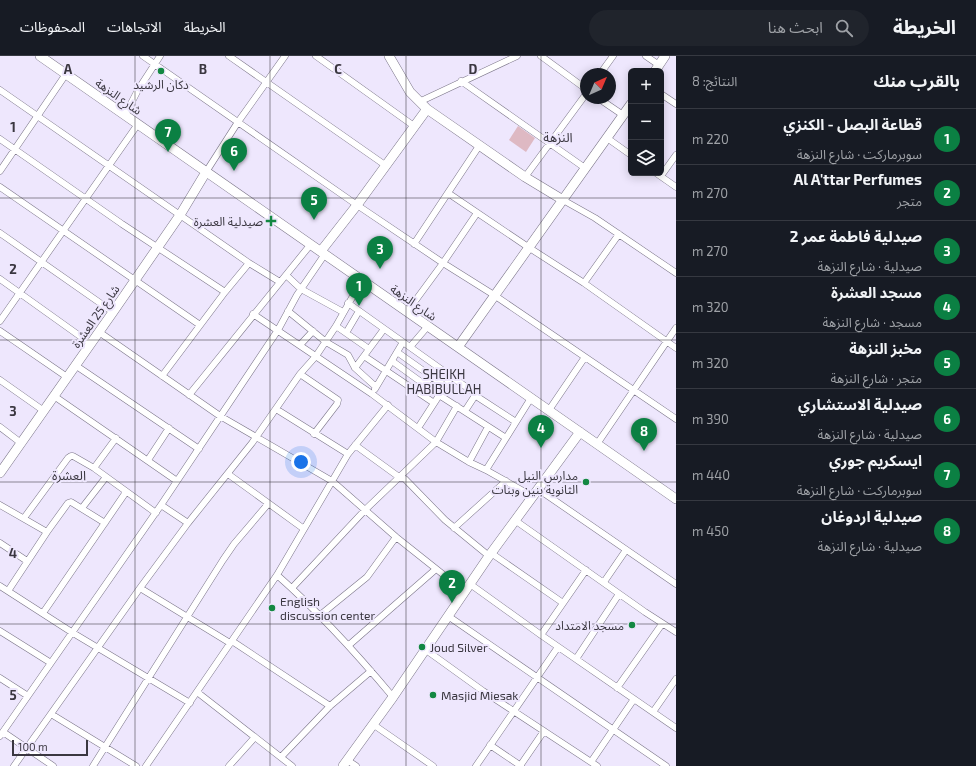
<!DOCTYPE html>
<html lang="ar">
<meta charset="utf-8">
<style>
body{margin:0;font-family:"Exo 2","Noto Sans Arabic",sans-serif;background:#20242c;color:#f1f3f6;direction:rtl}
.controls{position:absolute;right:12px;top:12px;display:grid;overflow:hidden;border-radius:6px;box-shadow:0 2px 10px #0003}
.controls button{width:36px;height:36px;display:grid;place-items:center;padding:0;border:0;border-bottom:1px solid #363941;background:#171b24;color:#f1f3f6;font:20px sans-serif}
.compass{position:absolute;left:580px;top:12px;width:36px;height:36px;border-radius:50%;background:#171b24;box-shadow:0 2px 10px #0003;rotate:44deg}
.scale{position:absolute;left:12px;bottom:10px;width:76px;box-sizing:border-box;padding-left:4px;border:2px solid #3a3740;border-top:0;font-size:11px;line-height:14px;white-space:nowrap;color:#3a3740;-webkit-text-stroke:3px #eee7fd;paint-order:stroke}
.you{position:absolute;left:301px;top:406px;width:14px;height:14px;margin:-10px;border:3px solid #fff;border-radius:50%;background:#1a73e8;box-shadow:0 0 0 6px #1a73e833}
.badge{display:grid;place-items:center;width:26px;height:26px;border-radius:50%;background:#0b8043;color:#fff;font-size:13px;font-weight:700}
.pin{position:absolute;translate:-50% -33px;filter:drop-shadow(0 1px 2px #0008)}
.pin::after{content:'';position:absolute;top:21px;width:14px;height:12px;background:inherit;clip-path:polygon(0 0,100% 0,50% 100%)}
.list{margin:0;padding:0;list-style:none}
h2{display:flex;justify-content:space-between;align-items:center;height:52px;margin:0;padding:0 16px;font-size:17px}
h2 small{font-size:13px;font-weight:400;color:#9ea1a6}
.list li{display:grid;grid-template-columns:26px 1fr auto;gap:12px;align-items:center;box-sizing:border-box;height:56px;padding:0 16px;border-top:1px solid #363941}
.list b{display:block;font-size:15px;white-space:nowrap}
.list p{margin:0;font-size:13px;white-space:nowrap;color:#9ea1a6}
.list em{font-size:13px;font-style:normal;color:#9ea1a6}
.icon{flex:none;width:22px;height:22px;fill:none;stroke:currentColor;stroke-width:2;stroke-linecap:round;stroke-linejoin:round}
.map{position:relative;flex:none;width:676px;height:710px;overflow:hidden;direction:ltr}
header{display:flex;align-items:center;gap:24px;box-sizing:border-box;height:56px;padding:0 20px;background:#171b24;border-bottom:1px solid #363941}
header strong{font-size:19px}
nav{display:flex;gap:22px;margin-inline-start:auto;font-size:14px}
.search{width:280px;height:36px;background:#20242c;display:flex;align-items:center;gap:10px;box-sizing:border-box;padding:0 14px;border-radius:22px;color:#9ea1a6;font-size:15px}
main{display:flex}
aside{flex:1;background:#171b24}
.map>svg:first-child{display:block}
</style>
<header>
<strong>الخريطة</strong>
<div class="search"><svg class="icon" aria-label="search" viewBox="0 0 24 24"><circle cx="10" cy="10" r="6"/><path d="M15 15l6 6"/></svg>ابحث هنا</div>
<nav><a>الخريطة</a><a>الاتجاهات</a><a>المحفوظات</a></nav>
</header>
<main>
<aside>
<h2>بالقرب منك<small>النتائج: 8</small></h2>
<ul class="list">
<li><span class="badge">1</span><div><b>قطاعة البصل - الكنزي</b><p>سوبرماركت · شارع النزهة</p></div><em>220 m</em></li>
<li><span class="badge">2</span><div><b>Al A'ttar Perfumes</b><p>متجر</p></div><em>270 m</em></li>
<li><span class="badge">3</span><div><b>صيدلية فاطمة عمر 2</b><p>صيدلية · شارع النزهة</p></div><em>270 m</em></li>
<li><span class="badge">4</span><div><b>مسجد العشرة</b><p>مسجد · شارع النزهة</p></div><em>320 m</em></li>
<li><span class="badge">5</span><div><b>مخبز النزهة</b><p>متجر · شارع النزهة</p></div><em>320 m</em></li>
<li><span class="badge">6</span><div><b>صيدلية الاستشاري</b><p>صيدلية · شارع النزهة</p></div><em>390 m</em></li>
<li><span class="badge">7</span><div><b>ايسكريم جوري</b><p>سوبرماركت · شارع النزهة</p></div><em>440 m</em></li>
<li><span class="badge">8</span><div><b>صيدلية اردوغان</b><p>صيدلية · شارع النزهة</p></div><em>450 m</em></li>
</ul>
</aside>
<div class="map">
<svg width="676" height="710" viewBox="0 0 676 710">
<rect width="100%" height="100%" fill="#eee7fd"/>
<path fill="#deb9c3" d="M518,70L535,82L526,96L509,84Z"/>
<g fill="none" stroke-linecap="round" stroke-linejoin="round">
<defs>
<path id="street" d="M143,0L357,149L443,207L494,239L676,363
M229,0L385,109
M316,0L414,70
M541,0L586,33
M646,0L659,9
M600,18L613,0
M461,25L585,112
M0,34L249,207L280,226
M661,38L676,48
M598,42L623,59
M419,46L517,0
M125,59L138,34L160,0
M607,82L631,99
M0,83L122,168L225,236
M0,115L66,18
M206,116L238,66L285,0
M656,117L676,131
M661,120L676,99
M525,121L586,38
M0,131L200,269
M448,137L528,191L584,227L676,292
M563,144L595,162L676,217
M0,177L113,256
M414,188L479,90
M286,219L301,233L343,256
M0,223L91,288
M584,227L619,178
M348,247L476,338L465,355
M288,255L326,286L348,299L355,312L376,331
M407,256L443,207L477,157
M253,258L372,338L436,386L469,406L486,414L532,440
M0,265L138,68
M336,270L369,293
M0,275L67,321
M99,276L220,360L332,425L396,481L464,535
M346,277L359,255
M300,289L313,275
M410,291L428,270
M397,296L445,330
M364,300L434,347
M392,305L439,339L506,382
M75,309L199,393
M355,312L384,273
M300,318L338,344L337,348L314,378
M162,320L225,236L249,207
M0,324L44,355
M375,333L403,286
M419,337L438,311
M189,339L311,188
M54,340L177,425
M476,340L516,366
M276,353L348,398
M549,354L585,301
M0,371L21,387
M418,372L451,321
M597,388L676,272
M355,389L399,421L405,423L445,464L489,500
M148,404L169,372
M469,406L488,371
M94,412L116,382
M486,414L531,342
M228,418L304,473
M538,433L676,528
M0,449L47,476
M161,449L188,467
M82,452L106,421
M24,462L68,402L71,400H73L94,412L156,457
M516,465L645,556L676,576
M454,472L506,425
M0,487L27,505
M491,497L563,547
M277,519C319,556 357,598 393,641
M604,526L626,494
M470,528L541,579L676,672
M0,530L73,577L190,647
M140,532L230,587
M292,532L365,454L436,386L457,350
M8,535L47,476L68,447L71,446L105,467
M43,557L126,436
M319,560L367,521L396,481
M448,560L666,710
M0,575L51,607
M541,579L586,514
M232,585L330,650
M349,589L436,513
M426,594L483,635L597,710
M576,603L619,538
M0,622L28,640
M617,632L662,568
M197,636L292,710
M653,656L676,623
M51,658L136,710
M374,669L433,710
M3,676L53,710
M0,680L161,449L278,274L297,239L325,198
M490,689L521,710
M281,701L330,650L371,615
M347,704L356,710
M591,706L634,643
M14,710L140,532L188,467L252,387L300,318L316,300L336,270L362,224
M93,710L223,504L234,488L268,448
M146,710L277,519L348,398L388,349
M229,710L255,681
M476,710L558,591
M520,710L544,675"/>
<path id="secondary" d="M40,0L676,443
M389,0L410,36L427,53L525,121L563,144
M655,15L665,0
M321,195L357,149L427,53
M458,291L631,48
M0,417L113,256L180,159L206,116
M343,710L393,641L489,500L580,376"/>
</defs>
<use href="#street" stroke="#7b7588" stroke-width="7"/>
<use href="#secondary" stroke="#7b7588" stroke-width="10"/>
<use href="#street" stroke="#fff" stroke-width="6"/>
<use href="#secondary" stroke="#fff" stroke-width="9"/>
</g>
<path fill="none" stroke="#3a3740" stroke-width="1" stroke-opacity="0.55" d="M135,0V710M270,0V710M406,0V710M541,0V710M0,142H676M0,284H676M0,426H676M0,568H676"/>
<g fill="#138842" stroke="#eee7fd" stroke-width="1.5">
<circle cx="161" cy="15" r="4"/>
<path d="M269 159h4v4h4v4h-4v4h-4v-4h-4v-4h4z"/>
<circle cx="586" cy="426" r="4"/>
<circle cx="272" cy="552" r="4"/>
<circle cx="632" cy="569" r="4"/>
<circle cx="422" cy="591" r="4"/>
<circle cx="433" cy="639" r="4"/>
</g>
<g text-anchor="middle" dominant-baseline="central" stroke-width="4" stroke-linejoin="round" paint-order="stroke">
<g font-size="12" fill="#3a3740" stroke="#eee7fd" text-anchor="end">
<text x="161" y="28" text-anchor="middle">دكان الرشيد</text>
<text x="263" y="165">صيدلية العشرة</text>
<text x="578" y="419">مدارس النيل<tspan x="578" dy="14">الثانوية بنين وبنات</tspan></text>
<text x="280" y="545" text-anchor="start">English<tspan x="280" dy="14">discussion center</tspan></text>
<text x="624" y="569">مسجد الامتداد</text>
<text x="430" y="591" text-anchor="start">Joud Silver</text>
<text x="441" y="639" text-anchor="start">Masjid Miesak</text>
</g>
<g font-size="12" fill="#3a3740" stroke="#eee7fd">
<text transform="translate(119 40) rotate(35)">شارع النزهة</text>
<text transform="translate(414 246) rotate(35)">شارع النزهة</text>
<text transform="translate(95 260) rotate(-55)">شارع 25 العشرة</text>
</g>
<g font-size="13" fill="#3a3740" stroke="#eee7fd">
<text x="558" y="81">النزهة</text>
<text x="444" y="318">SHEIKH<tspan x="444" dy="15">HABIBULLAH</tspan></text>
<text x="69" y="419">العشرة</text>
</g>
</g>
<g font-size="13" text-anchor="middle" font-weight="bold" fill="#3a3740" stroke="#eee7fd" stroke-width="4" stroke-linejoin="round" paint-order="stroke">
<text x="68" y="18">A</text>
<text x="203" y="18">B</text>
<text x="338" y="18">C</text>
<text x="473" y="18">D</text>
<text x="13" y="76">1</text>
<text x="13" y="218">2</text>
<text x="13" y="360">3</text>
<text x="13" y="502">4</text>
<text x="13" y="644">5</text>
</g>
</svg>
<div class="controls">
<button>+</button>
<button>−</button>
<button><svg class="icon" aria-label="layers" viewBox="0 0 24 24"><path d="M12 4l9 5-9 5-9-5zM3 14l9 5 9-5"/></svg></button>
</div>
<svg class="compass" viewBox="-18 -18 36 36"><path d="M0-13l5 13h-10z" fill="#e53935"/><path d="M0 13l5-13h-10z" fill="#9ea1a6"/></svg>
<div class="scale">100 m</div>
<div class="you"></div>
<div class="pin badge" style="left:359px;top:250px">1</div>
<div class="pin badge" style="left:452px;top:547px">2</div>
<div class="pin badge" style="left:380px;top:213px">3</div>
<div class="pin badge" style="left:541px;top:392px">4</div>
<div class="pin badge" style="left:314px;top:164px">5</div>
<div class="pin badge" style="left:234px;top:115px">6</div>
<div class="pin badge" style="left:168px;top:96px">7</div>
<div class="pin badge" style="left:644px;top:395px">8</div>
</div>
</main>
